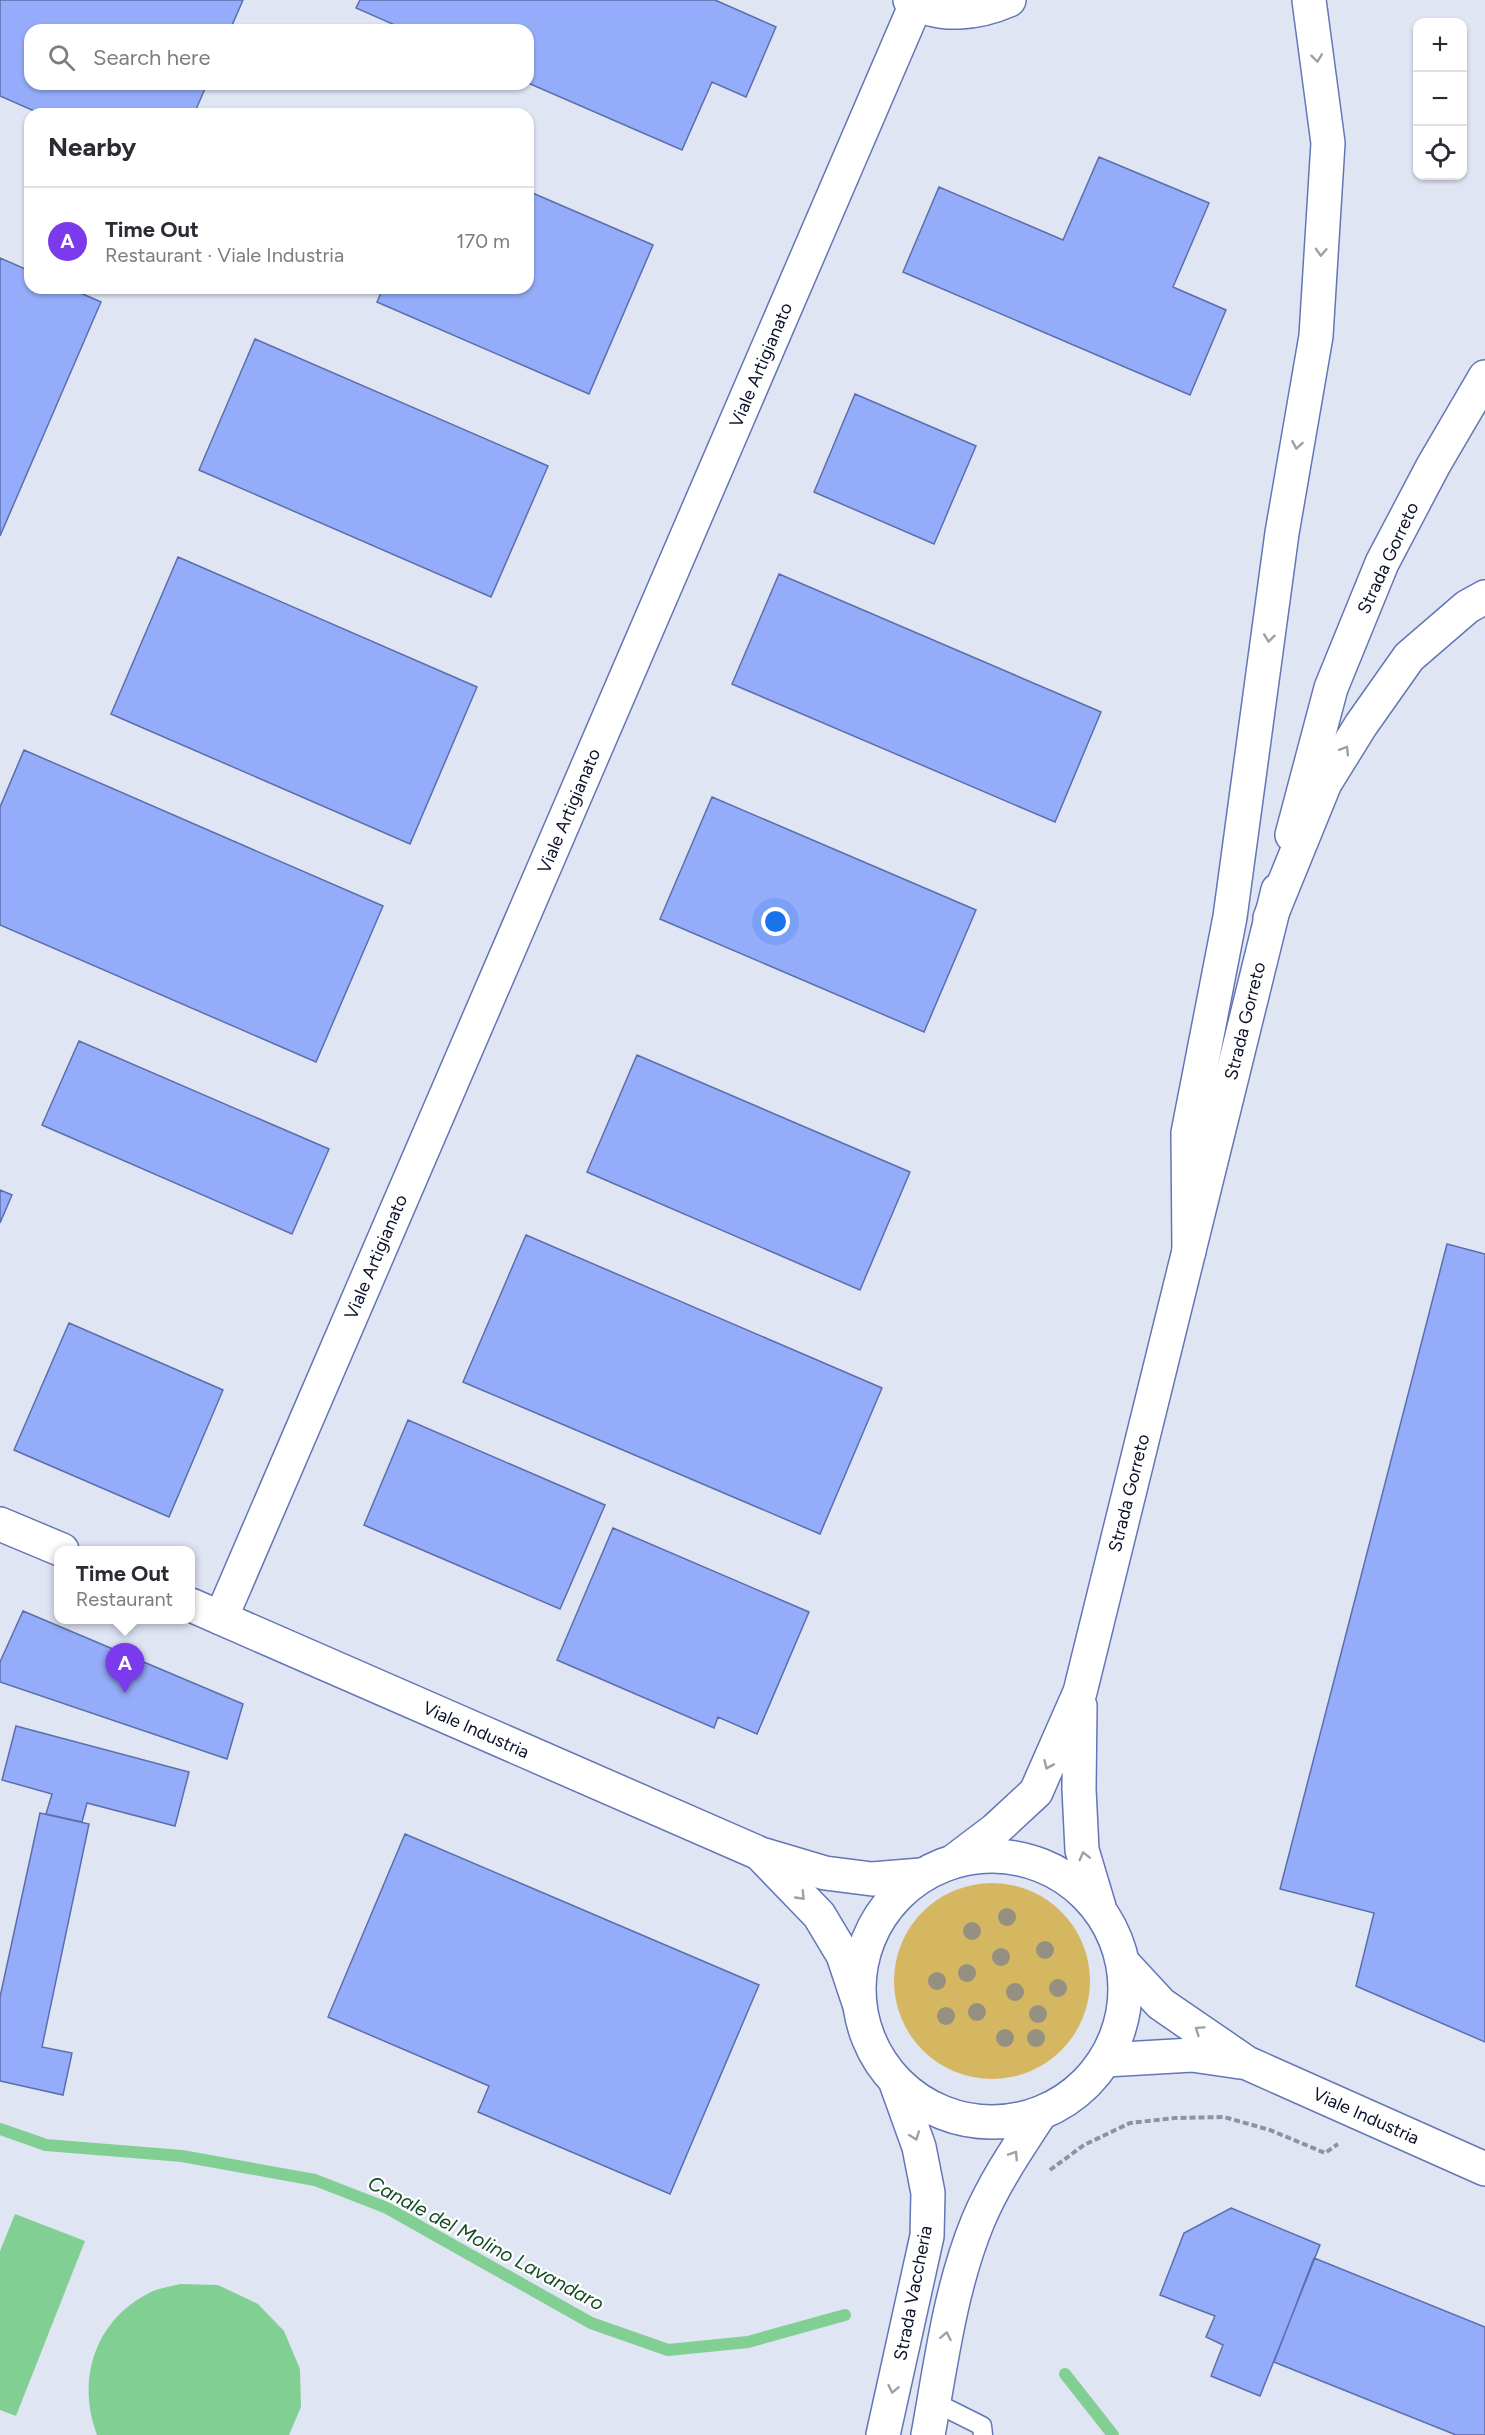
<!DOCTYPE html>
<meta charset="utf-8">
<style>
body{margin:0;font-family:Figtree,sans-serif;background:#f7f7f7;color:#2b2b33}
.controls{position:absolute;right:18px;top:18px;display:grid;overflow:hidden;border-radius:12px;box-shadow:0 2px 4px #0004}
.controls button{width:54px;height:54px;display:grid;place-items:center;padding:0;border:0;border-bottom:2px solid #e1e1e2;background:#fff;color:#2b2b33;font:30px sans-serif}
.you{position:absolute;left:776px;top:922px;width:21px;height:21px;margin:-15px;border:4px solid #fff;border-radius:50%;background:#1a73e8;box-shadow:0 0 0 9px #1a73e833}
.badge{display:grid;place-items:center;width:39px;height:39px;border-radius:50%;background:#7c3aed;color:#fff;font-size:20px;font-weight:700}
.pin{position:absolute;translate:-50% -50px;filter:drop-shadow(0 2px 3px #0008)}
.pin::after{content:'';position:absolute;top:32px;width:21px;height:18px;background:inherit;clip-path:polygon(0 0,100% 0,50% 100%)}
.popup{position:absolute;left:54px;top:1546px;width:141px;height:78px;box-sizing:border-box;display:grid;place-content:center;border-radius:12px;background:#fff;filter:drop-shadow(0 2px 4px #0005);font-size:20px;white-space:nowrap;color:#7c7c81}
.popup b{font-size:22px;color:#2b2b33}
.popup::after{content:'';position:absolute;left:50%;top:100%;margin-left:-12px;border:12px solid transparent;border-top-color:#fff}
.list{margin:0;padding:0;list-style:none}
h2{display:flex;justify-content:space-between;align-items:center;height:78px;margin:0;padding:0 24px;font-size:26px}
h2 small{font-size:20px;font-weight:400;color:#7c7c81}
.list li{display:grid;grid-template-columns:39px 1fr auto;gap:18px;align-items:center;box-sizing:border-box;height:108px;padding:0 24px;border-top:2px solid #e1e1e2}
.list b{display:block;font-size:22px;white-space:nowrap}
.list p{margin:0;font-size:20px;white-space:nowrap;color:#7c7c81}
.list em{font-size:20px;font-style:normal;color:#7c7c81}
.icon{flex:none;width:33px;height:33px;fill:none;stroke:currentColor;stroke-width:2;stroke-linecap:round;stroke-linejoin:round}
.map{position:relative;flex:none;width:1485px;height:2435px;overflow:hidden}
.search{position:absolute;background:#fff;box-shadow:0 2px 4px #0004;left:24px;top:24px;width:510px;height:66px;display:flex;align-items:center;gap:15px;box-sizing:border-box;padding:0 21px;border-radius:18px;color:#7c7c81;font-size:22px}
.panel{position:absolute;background:#fff;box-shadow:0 2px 4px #0004;left:24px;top:108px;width:510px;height:186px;border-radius:18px}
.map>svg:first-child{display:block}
</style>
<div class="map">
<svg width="1485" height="2435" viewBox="0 0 1485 2435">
<rect width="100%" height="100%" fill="#e0e5f4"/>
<path fill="#d5b762" d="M894 1981a98 98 0 1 1 196 0a98 98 0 1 1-196 0Z"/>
<path fill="#82cf93" d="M15,2214L85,2241L16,2416L0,2410V2251Z
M180,2284L218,2285L258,2304L284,2331L300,2369L301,2407L289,2435H97C76,2380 95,2320 149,2293C158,2288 170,2287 180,2284Z"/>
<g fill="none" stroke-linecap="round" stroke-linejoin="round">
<path stroke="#82cf93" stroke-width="12" d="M0,2129L46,2145L182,2156L315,2180L387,2208L591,2323L668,2350L748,2342L845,2315
M1065,2374L1113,2435"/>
</g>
<path fill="#94acf9" stroke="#5b6ead" stroke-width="1.5" d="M0,0H243L230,30H30V84H207L194,114H41L0,96Z
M360,0H715L776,27L746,97L712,82L682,150L528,83V30H406L356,8Z
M1099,157L1209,203L1173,287L1226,310L1190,395L903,272L939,187L1063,240Z
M528,191L653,245L589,394L377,302L383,288H528Z
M0,258L30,271V288H69L101,302L0,536Z
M255,339L548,466L491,597L199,470Z
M855,394L976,446L934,544L814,492Z
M178,557L477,687L410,844L111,714Z
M779,574L1101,712L1055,822L732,684Z
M24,750L383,906L316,1062L0,925V807Z
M712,797L976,910L924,1032L660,919Z
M79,1041L329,1149L292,1234L42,1125Z
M637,1055L910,1172L860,1290L587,1172Z
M0,1190L12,1195L0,1223Z
M526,1235L882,1388L820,1534L463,1382Z
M1447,1244L1485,1254V2042L1356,1986L1374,1913L1280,1889Z
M69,1323L223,1390L169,1517L14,1450Z
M408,1420L605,1505L560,1609L364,1525Z
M613,1528L809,1612L757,1734L718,1717L714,1728L557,1660Z
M23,1611L243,1704L227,1759L0,1682V1662Z
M16,1726L189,1772L175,1826L87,1803L82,1822L46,1814L52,1794L2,1780Z
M40,1813L89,1824L42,2047L72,2053L63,2095L0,2081V1997Z
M405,1834L759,1985L670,2194L478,2112L489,2086L328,2017Z
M1231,2208L1320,2245L1260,2396L1211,2376L1223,2345L1206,2337L1215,2316L1160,2295L1184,2233Z
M1314,2258L1485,2327V2435H1456L1274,2362Z"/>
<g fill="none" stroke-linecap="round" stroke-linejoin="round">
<defs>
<path id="lane" d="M934,2402L982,2426L983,2435"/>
<path id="street" d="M910,0C940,19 979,13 1009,0
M221,1618L916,4
M1123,1963L1161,2004L1247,2063L1485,2169
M1106,2060L1192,2055L1240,2062"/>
<path id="secondary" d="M0,1524L62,1550
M191,1605L761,1854L825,1873L872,1879L921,1875
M762,1856L819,1915L843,1955L859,2003"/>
<path id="primary" d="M1292,835L1331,688L1382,563L1433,466L1485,377
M1080,1706L1079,1789L1082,1850L1099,1907
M859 1989a133 133 0 1 1 266 0a133 133 0 1 1-266 0Z
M954,1861L995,1830L1036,1792L1080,1692L1278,890
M883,2435L927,2236L928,2193L919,2147L896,2083
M928,2435C941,2364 950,2289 978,2221C994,2183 1017,2149 1040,2114"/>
<path id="highway" d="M1270,918L1325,783L1361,725L1409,657L1467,607L1485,597
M1189,1251L1188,1133L1230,917L1282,533L1316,336L1328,143L1309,0"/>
</defs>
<use href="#lane" stroke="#6376b6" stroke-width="21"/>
<use href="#street" stroke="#6376b6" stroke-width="36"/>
<use href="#secondary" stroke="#6376b6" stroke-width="36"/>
<use href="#primary" stroke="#6376b6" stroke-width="36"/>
<use href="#highway" stroke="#6376b6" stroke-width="36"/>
<path stroke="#8d92a5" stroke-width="4" stroke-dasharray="6 3" stroke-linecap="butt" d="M1050,2170L1084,2145L1130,2123L1175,2118L1224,2117L1270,2130L1325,2153L1338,2144"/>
<use href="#lane" stroke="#fff" stroke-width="18"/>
<use href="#street" stroke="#fff" stroke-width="33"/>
<use href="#secondary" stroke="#fff" stroke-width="33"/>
<use href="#primary" stroke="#fff" stroke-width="33"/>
<use href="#highway" stroke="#fff" stroke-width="33"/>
</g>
<g fill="#959082">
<circle cx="1007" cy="1917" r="9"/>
<circle cx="972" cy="1931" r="9"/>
<circle cx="1045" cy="1950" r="9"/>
<circle cx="1001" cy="1957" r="9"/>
<circle cx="967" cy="1973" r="9"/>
<circle cx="937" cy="1981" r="9"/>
<circle cx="1058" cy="1988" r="9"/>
<circle cx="1015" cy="1992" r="9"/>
<circle cx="977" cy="2012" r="9"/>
<circle cx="1038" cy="2014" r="9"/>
<circle cx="946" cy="2016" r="9"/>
<circle cx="1005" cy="2038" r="9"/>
<circle cx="1036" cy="2038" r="9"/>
</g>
<defs><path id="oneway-chevron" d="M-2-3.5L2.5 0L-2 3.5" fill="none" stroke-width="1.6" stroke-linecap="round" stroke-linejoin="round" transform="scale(1.5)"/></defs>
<g stroke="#9da0a9">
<use href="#oneway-chevron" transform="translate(1317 58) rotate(83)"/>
<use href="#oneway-chevron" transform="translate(1321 252) rotate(93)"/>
<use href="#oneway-chevron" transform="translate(1297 445) rotate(100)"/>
<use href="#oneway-chevron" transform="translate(1269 638) rotate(97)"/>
<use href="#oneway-chevron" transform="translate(1345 750) rotate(-58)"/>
<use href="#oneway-chevron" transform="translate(1048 1765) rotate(114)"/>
<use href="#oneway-chevron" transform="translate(1084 1856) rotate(-104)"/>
<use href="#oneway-chevron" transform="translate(801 1896) rotate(46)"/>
<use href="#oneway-chevron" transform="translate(1199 2030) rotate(-145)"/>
<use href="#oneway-chevron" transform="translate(915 2136) rotate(70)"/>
<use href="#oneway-chevron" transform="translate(1014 2155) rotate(-57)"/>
<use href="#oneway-chevron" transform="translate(946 2336) rotate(-79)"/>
<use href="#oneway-chevron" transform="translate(893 2389) rotate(102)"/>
</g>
<g text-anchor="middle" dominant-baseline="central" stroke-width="4.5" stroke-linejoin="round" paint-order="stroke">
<g font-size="18" fill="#0b1129" stroke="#fff">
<text transform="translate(761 365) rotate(-67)">Viale Artigianato</text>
<text transform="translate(1388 558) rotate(-65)">Strada Gorreto</text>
<text transform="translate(569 811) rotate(-67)">Viale Artigianato</text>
<text transform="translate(1245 1021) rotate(-76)">Strada Gorreto</text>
<text transform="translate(376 1257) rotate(-67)">Viale Artigianato</text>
<text transform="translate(1129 1493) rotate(-76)">Strada Gorreto</text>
<text transform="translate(476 1730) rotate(24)">Viale Industria</text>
<text transform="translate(1366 2116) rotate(24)">Viale Industria</text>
<text transform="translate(913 2293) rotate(-79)">Strada Vaccheria</text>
</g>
<g font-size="20" font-style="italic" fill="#134c25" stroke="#fff">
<text transform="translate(486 2243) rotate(28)">Canale del Molino Lavandaro</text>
</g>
</g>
</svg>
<div class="controls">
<button>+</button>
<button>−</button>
<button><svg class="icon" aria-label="locate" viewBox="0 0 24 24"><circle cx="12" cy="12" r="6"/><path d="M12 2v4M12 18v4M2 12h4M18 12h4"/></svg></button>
</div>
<div class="you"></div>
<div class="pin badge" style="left:125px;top:1693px">A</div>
<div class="popup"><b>Time Out</b>Restaurant</div>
<div class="search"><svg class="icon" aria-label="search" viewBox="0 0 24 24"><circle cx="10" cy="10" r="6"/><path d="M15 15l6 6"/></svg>Search here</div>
<section class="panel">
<h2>Nearby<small></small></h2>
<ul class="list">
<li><span class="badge">A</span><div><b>Time Out</b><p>Restaurant · Viale Industria</p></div><em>170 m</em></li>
</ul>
</section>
</div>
